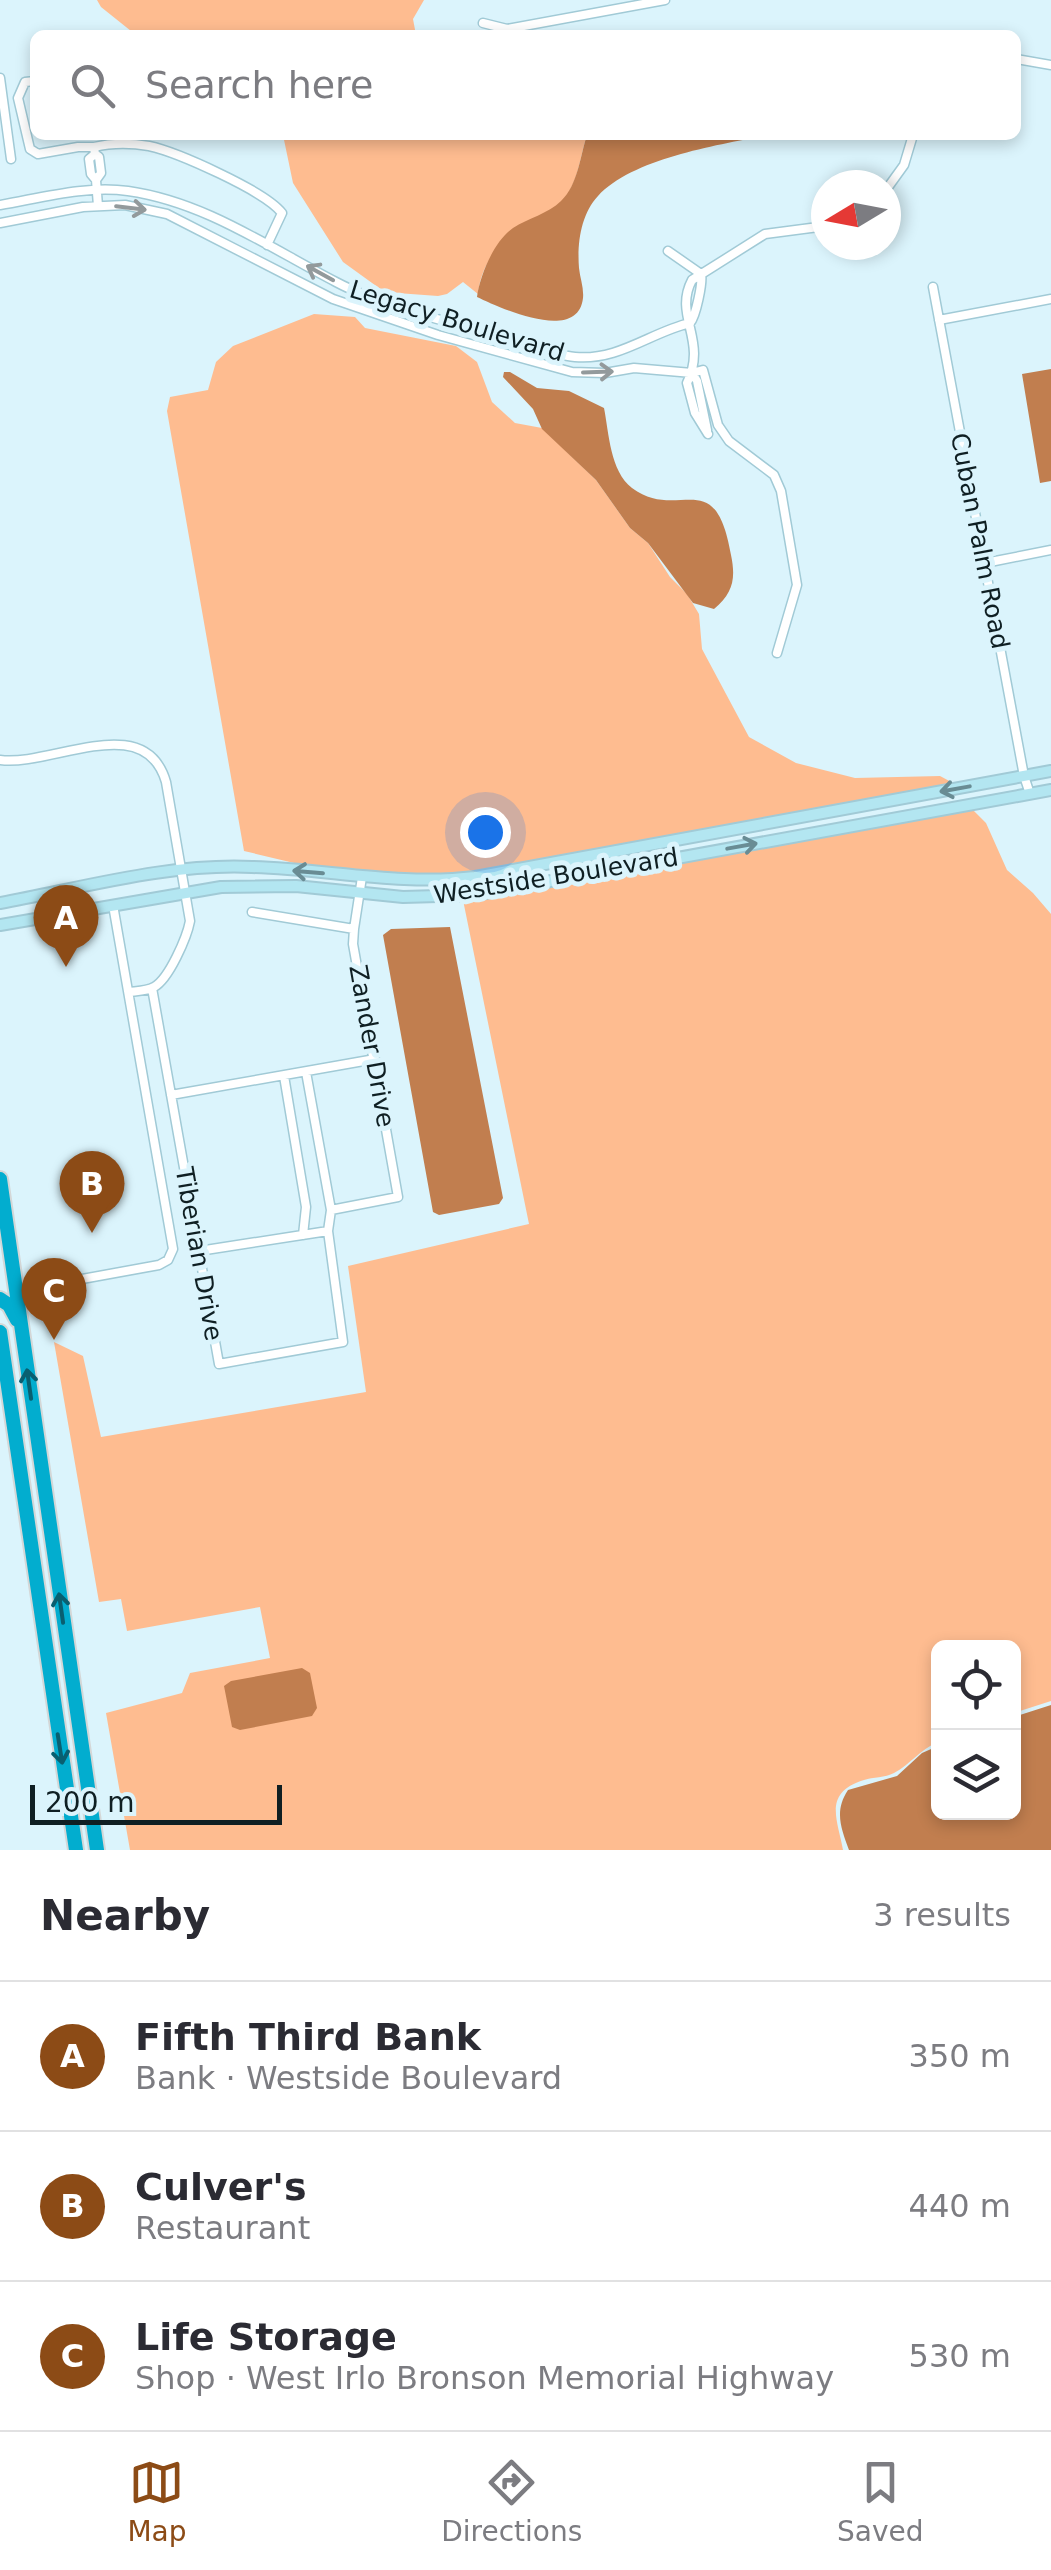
<!DOCTYPE html>
<meta charset="utf-8">
<style>
body{margin:0;font-family:"DejaVu Sans",sans-serif;background:#f2f2f3;color:#2b2b33}
.controls{position:absolute;right:30px;bottom:30px;display:grid;overflow:hidden;border-radius:15px;box-shadow:0 5px 15px #0003}
.controls button{width:90px;height:90px;display:grid;place-items:center;padding:0;border:0;border-bottom:2px solid #e1e1e2;background:#fff;color:#2b2b33;font:50px sans-serif}
.compass{position:absolute;left:811px;top:170px;width:90px;height:90px;border-radius:50%;background:#fff;box-shadow:0 5px 15px #0003;rotate:260deg}
.scale{position:absolute;left:30px;bottom:25px;width:252px;box-sizing:border-box;padding-left:10px;border:5px solid #0f1f23;border-top:0;font-size:28px;line-height:35px;white-space:nowrap;color:#0f1f23;-webkit-text-stroke:8px #dbf4fc;paint-order:stroke}
.you{position:absolute;left:485px;top:832px;width:35px;height:35px;margin:-25px;border:8px solid #fff;border-radius:50%;background:#1a73e8;box-shadow:0 0 0 15px #1a73e833}
.badge{display:grid;place-items:center;width:65px;height:65px;border-radius:50%;background:#8c4b16;color:#fff;font-size:32px;font-weight:700}
.pin{position:absolute;translate:-50% -82px;filter:drop-shadow(0 2px 5px #0008)}
.pin::after{content:'';position:absolute;top:52px;width:35px;height:30px;background:inherit;clip-path:polygon(0 0,100% 0,50% 100%)}
.list{margin:0;padding:0;list-style:none}
h2{display:flex;justify-content:space-between;align-items:center;height:130px;margin:0;padding:0 40px;font-size:42px}
h2 small{font-size:32px;font-weight:400;color:#7c7c81}
.list li{display:grid;grid-template-columns:65px 1fr auto;gap:30px;align-items:center;box-sizing:border-box;height:150px;padding:0 40px;border-top:2px solid #e1e1e2}
.list b{display:block;font-size:38px;white-space:nowrap}
.list p{margin:0;font-size:32px;white-space:nowrap;color:#7c7c81}
.list em{font-size:32px;font-style:normal;color:#7c7c81}
.icon{flex:none;width:55px;height:55px;fill:none;stroke:currentColor;stroke-width:2;stroke-linecap:round;stroke-linejoin:round}
.map{position:relative;flex:none;width:1051px;height:1850px;overflow:hidden}
.search{position:absolute;background:#fff;box-shadow:0 5px 15px #0003;left:30px;right:30px;top:30px;height:110px;display:flex;align-items:center;gap:25px;box-sizing:border-box;padding:0 35px;border-radius:15px;color:#7c7c81;font-size:38px}
.sheet{height:580px;background:#fff}
nav{display:flex;justify-content:space-around;align-items:center;box-sizing:border-box;height:140px;border-top:2px solid #e1e1e2;background:#fff;font-size:28px;color:#7c7c81}
nav a{display:grid;justify-items:center;gap:5px}
nav .on{color:#8c4b16}
.map>svg:first-child{display:block}
</style>
<div class="map">
<svg width="1051" height="1850" viewBox="0 0 1051 1850">
<rect width="100%" height="100%" fill="#dbf4fc"/>
<path fill="#febc90" d="M97,0H424L413,19L416,35H136L101,7Z
M283,135H587C580,156 578,186 561,202C527,232 484,240 478,294L463,282L447,294L438,296L397,293L379,288L343,262L293,183Z
M314,314L355,317L365,328L456,346L477,362L492,402L515,423L542,428L596,480L630,528L648,543L670,577L687,594L699,614L702,649L749,737L796,763L855,778L940,776L955,784L439,877L311,867L244,851L167,411L170,397L208,390L216,362L233,346Z
M972,809L986,823L1007,870L1033,893L1051,914V1701L1014,1713V1648H938V1742C919,1750 911,1764 894,1773C885,1778 873,1777 864,1780C822,1793 838,1820 843,1850H130L106,1713L182,1693L190,1673L270,1658L260,1607L127,1631L121,1599L99,1602L54,1342L83,1356L101,1437L366,1392L348,1266L529,1224L463,900Z"/>
<path fill="#c17e4f" d="M587,135H768C719,145 633,158 598,196C581,214 577,243 579,268C580,278 584,288 583,298C578,344 500,308 477,297C480,275 494,241 513,228C528,218 548,214 561,201C578,185 580,156 587,135Z
M1051,369V481L1040,483L1022,374Z
M504,372H510L537,388L569,391L604,408C609,433 610,471 632,488C679,523 715,462 731,555C736,579 733,593 714,609L693,603L648,543L630,528L596,480L542,429L533,409L503,377Z
M450,927L503,1198L499,1204L439,1215L433,1212L383,935L391,929Z
M302,1668L310,1673L317,1708L312,1716L240,1730L232,1727L224,1686L231,1681Z
M1051,1705V1850H849C841,1828 834,1811 848,1790L897,1776L922,1753L938,1746V1812H1014V1717Z"/>
<g fill="none" stroke-linecap="round" stroke-linejoin="round">
<defs>
<path id="street" d="M483,23L507,29L665,0
M1016,59L1051,65
M0,78L11,159
M35,81L25,82L18,98L30,149L38,154L78,147H94
M95,154L94,147C111,143 131,143 149,146C177,152 265,191 282,213L267,245
M96,180L91,174L89,159L95,154L99,157L101,173L96,180L98,206
M886,190L904,165L913,135
M0,205C41,198 86,185 128,191C205,202 268,247 336,282C383,307 457,324 509,339C530,345 554,355 575,357C619,361 651,332 690,323
M0,223L83,207L125,205L167,214L333,299L438,335L572,372L605,373L634,368L692,373L703,370L718,425L729,441L774,475L781,491L797,585L777,653
M668,251L701,274
M933,287L1024,776L1030,794
M939,320L1051,299
M690,323C696,316 703,282 701,274
M692,373L697,381L707,430
M708,434L695,413L687,383C708,340 673,316 692,280L765,234L826,226
M985,563L1051,550
M0,760C51,767 145,709 166,782L190,921C187,937 169,979 154,987C147,991 137,991 129,992
M252,912L354,929L353,944L398,1197L331,1210
M354,929L362,877
M152,988L219,1364L343,1342L328,1231L331,1210L306,1072
M284,1076L306,1207L303,1235
M171,1095L375,1059
M199,1251L328,1231
M16,1291L159,1265L168,1260L173,1249L113,905"/>
<path id="secondary" d="M0,903C82,888 168,863 252,867C327,869 400,886 475,877L1051,771
M0,925L221,887L296,886L403,897L474,895L1051,790"/>
<path id="highway" d="M0,1179L97,1850
M0,1299L9,1305L17,1320
M0,1332L76,1850"/>
</defs>
<use href="#street" stroke="#a1cad6" stroke-width="11"/>
<use href="#secondary" stroke="#a1cad6" stroke-width="14"/>
<use href="#highway" stroke="#d4d7d7" stroke-width="18"/>
<use href="#street" stroke="#fff" stroke-width="8"/>
<use href="#secondary" stroke="#b3e6f1" stroke-width="10"/>
<use href="#highway" stroke="#02adcf" stroke-width="14"/>
</g>
<defs><path id="oneway-shaft" d="M-6 0H5M1.5-3L5.5 0L1.5 3" fill="none" stroke-width="1.6" stroke-linecap="round" stroke-linejoin="round" transform="scale(2.5)"/></defs>
<g stroke="#939a9c">
<use href="#oneway-shaft" transform="translate(131 208) rotate(7)"/>
<use href="#oneway-shaft" transform="translate(320 273) rotate(-151)"/>
<use href="#oneway-shaft" transform="translate(598 372) rotate(-2)"/>
</g>
<g stroke="#698c94">
<use href="#oneway-shaft" transform="translate(955 789) rotate(170)"/>
<use href="#oneway-shaft" transform="translate(742 846) rotate(-10)"/>
<use href="#oneway-shaft" transform="translate(308 872) rotate(-175)"/>
</g>
<g stroke="#095f70">
<use href="#oneway-shaft" transform="translate(29 1384) rotate(-98)"/>
<use href="#oneway-shaft" transform="translate(61 1608) rotate(-98)"/>
<use href="#oneway-shaft" transform="translate(60 1749) rotate(81)"/>
</g>
<g text-anchor="middle" dominant-baseline="central" stroke-width="10" stroke-linejoin="round" paint-order="stroke">
<g font-size="25" fill="#0f1f23" stroke="#dbf4fc">
<text transform="translate(457 321) rotate(17)">Legacy Boulevard</text>
<text transform="translate(980 541) rotate(79)">Cuban Palm Road</text>
<text transform="translate(556 876) rotate(-9)">Westside Boulevard</text>
<text transform="translate(372 1046) rotate(80)">Zander Drive</text>
<text transform="translate(199 1254) rotate(80)">Tiberian Drive</text>
</g>
</g>
</svg>
<div class="controls">
<button><svg class="icon" aria-label="locate" viewBox="0 0 24 24"><circle cx="12" cy="12" r="6"/><path d="M12 2v4M12 18v4M2 12h4M18 12h4"/></svg></button>
<button><svg class="icon" aria-label="layers" viewBox="0 0 24 24"><path d="M12 4l9 5-9 5-9-5zM3 14l9 5 9-5"/></svg></button>
</div>
<svg class="compass" viewBox="-18 -18 36 36"><path d="M0-13l5 13h-10z" fill="#e53935"/><path d="M0 13l5-13h-10z" fill="#7c7c81"/></svg>
<div class="scale">200 m</div>
<div class="you"></div>
<div class="pin badge" style="left:66px;top:967px">A</div>
<div class="pin badge" style="left:92px;top:1233px">B</div>
<div class="pin badge" style="left:54px;top:1340px">C</div>
<div class="search"><svg class="icon" aria-label="search" viewBox="0 0 24 24"><circle cx="10" cy="10" r="6"/><path d="M15 15l6 6"/></svg>Search here</div>
</div>
<section class="sheet">
<h2>Nearby<small>3 results</small></h2>
<ul class="list">
<li><span class="badge">A</span><div><b>Fifth Third Bank</b><p>Bank · Westside Boulevard</p></div><em>350 m</em></li>
<li><span class="badge">B</span><div><b>Culver's</b><p>Restaurant</p></div><em>440 m</em></li>
<li><span class="badge">C</span><div><b>Life Storage</b><p>Shop · West Irlo Bronson Memorial Highway</p></div><em>530 m</em></li>
</ul>
</section>
<nav>
<a class="on"><svg class="icon" aria-label="map" viewBox="0 0 24 24"><path d="M3 6l6-2 6 2 6-2v14l-6 2-6-2-6 2zM9 4v14M15 6v14"/></svg>Map</a>
<a><svg class="icon" aria-label="directions" viewBox="0 0 24 24"><path d="M12 3l9 9-9 9-9-9zM9 14v-3h6M13 9l2 2-2 2"/></svg>Directions</a>
<a><svg class="icon" aria-label="saved" viewBox="0 0 24 24"><path d="M7 4h10v16l-5-4-5 4z"/></svg>Saved</a>
</nav>
